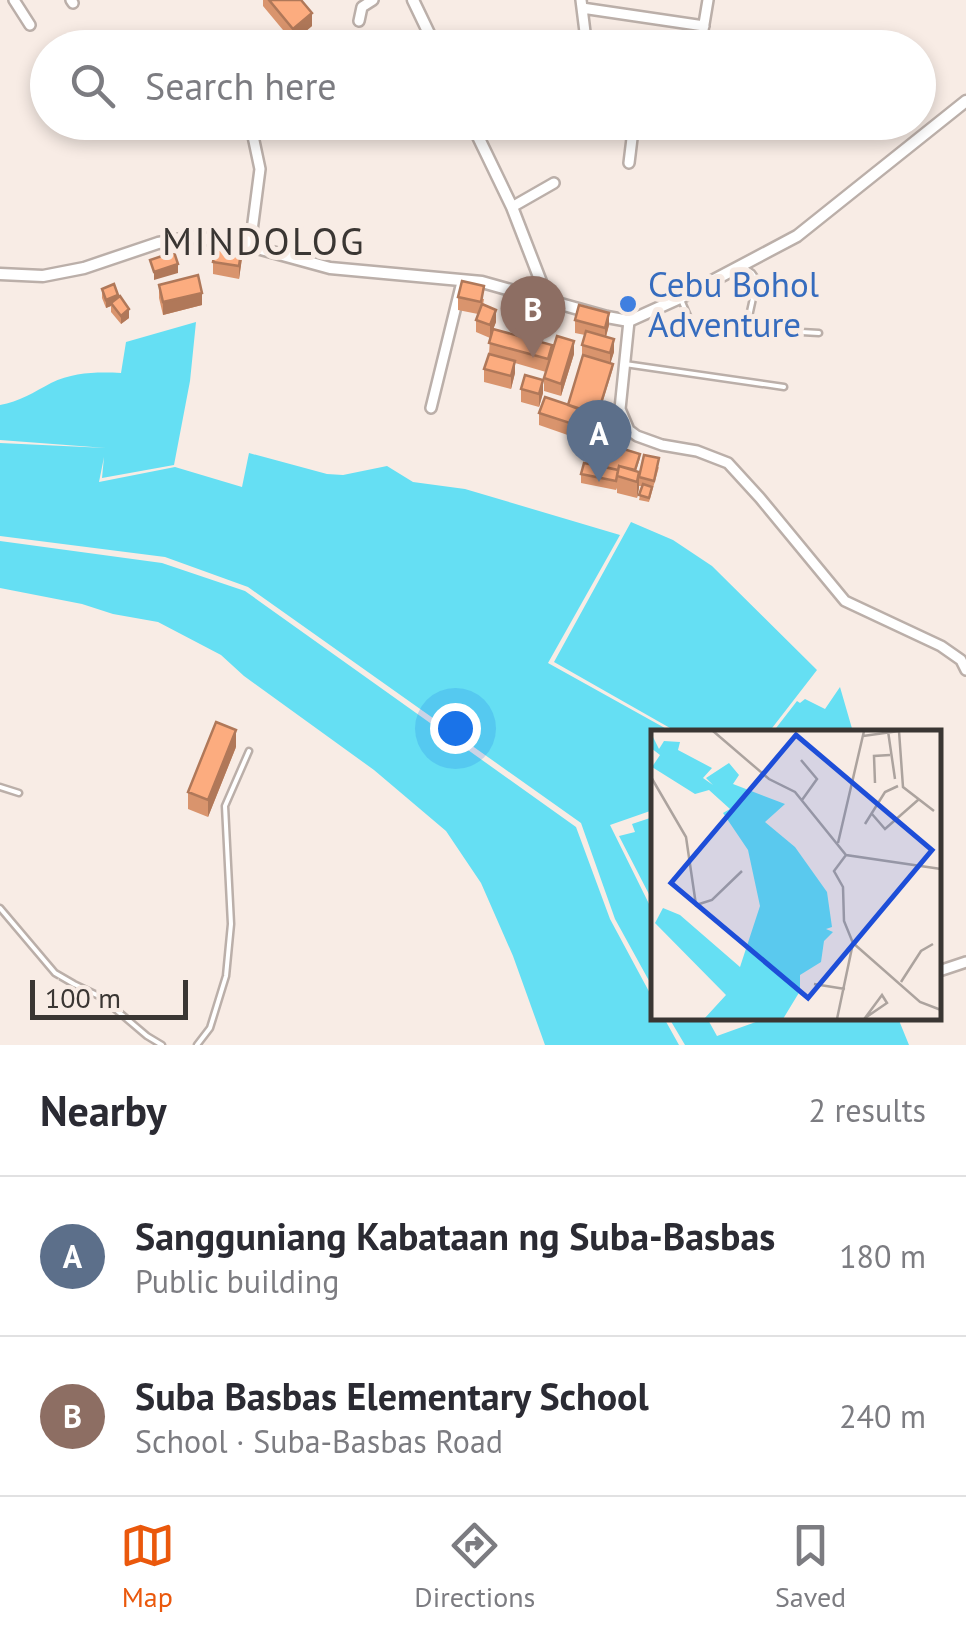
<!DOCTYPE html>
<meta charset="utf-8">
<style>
body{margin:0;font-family:"PT Sans",sans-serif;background:#f7f7f7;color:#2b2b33}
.scale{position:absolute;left:30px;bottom:25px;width:158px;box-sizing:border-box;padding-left:10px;border:5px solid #3a3633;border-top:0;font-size:28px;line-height:35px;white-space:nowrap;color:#3a3633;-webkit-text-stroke:8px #f8ece5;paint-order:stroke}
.you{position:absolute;left:455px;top:728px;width:35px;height:35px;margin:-25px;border:8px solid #fff;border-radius:50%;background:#1a73e8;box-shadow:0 0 0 15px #1a73e833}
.badge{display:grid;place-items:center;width:65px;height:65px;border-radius:50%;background:#ea580c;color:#fff;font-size:32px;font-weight:700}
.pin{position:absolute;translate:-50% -82px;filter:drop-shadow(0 2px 5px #0008)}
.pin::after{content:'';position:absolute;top:52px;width:35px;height:30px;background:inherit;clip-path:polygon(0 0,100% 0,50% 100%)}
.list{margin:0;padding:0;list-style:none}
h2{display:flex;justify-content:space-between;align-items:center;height:130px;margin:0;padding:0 40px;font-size:42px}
h2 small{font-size:32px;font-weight:400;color:#7c7c81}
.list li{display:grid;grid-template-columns:65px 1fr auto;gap:30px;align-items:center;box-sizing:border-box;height:160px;padding:0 40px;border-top:2px solid #e1e1e2}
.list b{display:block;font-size:38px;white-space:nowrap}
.list p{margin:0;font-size:32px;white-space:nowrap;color:#7c7c81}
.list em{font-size:32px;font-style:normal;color:#7c7c81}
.icon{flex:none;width:55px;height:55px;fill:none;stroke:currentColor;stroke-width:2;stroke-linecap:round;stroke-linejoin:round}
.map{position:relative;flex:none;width:966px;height:1045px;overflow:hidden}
.search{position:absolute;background:#fff;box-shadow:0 5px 15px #0003;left:30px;right:30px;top:30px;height:110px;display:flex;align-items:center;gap:25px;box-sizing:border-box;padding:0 35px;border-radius:55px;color:#7c7c81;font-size:38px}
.sheet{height:450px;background:#fff}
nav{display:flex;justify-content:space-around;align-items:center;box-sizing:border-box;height:140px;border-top:2px solid #e1e1e2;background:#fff;font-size:28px;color:#7c7c81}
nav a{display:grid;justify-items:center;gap:5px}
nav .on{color:#ea580c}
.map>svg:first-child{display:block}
</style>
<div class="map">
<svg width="966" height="1045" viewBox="0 0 966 1045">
<rect width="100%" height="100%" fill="#f8ece5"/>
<path fill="#65dff3" d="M196,322L190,381L174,465L102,478L104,457L99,482L175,467L242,487L249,453L327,474L343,475L387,466L413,482L465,489L620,535L548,663L672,732H654L653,810L610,825L653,912V988L615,919L581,823L248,587L165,557L0,536V443L106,448L0,440V405C19,402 34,392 51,383C74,372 97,372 121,373L126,342Z
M631,522L673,540L712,566L817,670L769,732H677L554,662Z
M0,541L162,563L245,591L576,827L610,919L653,999L654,1018H664L679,1045H545L513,956L481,883L446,831L374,770L244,676L221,655L158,622L113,614L82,604L0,588Z
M840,687L853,732H773L797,701L800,703L805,699L825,709Z
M653,817H654L653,902L619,836L635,832L632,824Z
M669,1018H707L717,1036L767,1018H898L909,1045H685Z"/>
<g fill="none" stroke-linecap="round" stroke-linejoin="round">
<defs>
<path id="service" d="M743,267L752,273L757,280L746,330
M682,302L691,323L697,326L819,333
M625,364L784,387
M0,787L19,793
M0,908L55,973L74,984L101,997L147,1036L162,1045
M197,1045L210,1028L226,976L231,924L225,806L249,751"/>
<path id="minor" d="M14,0L30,25
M71,0L73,3
M581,0L587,48
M582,8L704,26
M359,21L362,7L373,0
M700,48L708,0
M250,122L260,169L250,246
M597,122V124
M629,163L634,122
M512,207L554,183
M629,321L620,409L629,430L637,436L662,445L697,451L728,463L760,498L845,601L941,646L961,660L966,670
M431,408L461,286
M942,970L966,962"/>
<path id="tertiary" d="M413,0L436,48
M471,122L512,207L548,300
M0,274L43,276L84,268L158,243L194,237L250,246L330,268L482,282L607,317L629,321L680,298L797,236L966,101"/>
</defs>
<use href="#service" stroke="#bbafa9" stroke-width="9"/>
<use href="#minor" stroke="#bbafa9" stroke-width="14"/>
<use href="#tertiary" stroke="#bbafa9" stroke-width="15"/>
<use href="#service" stroke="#fff" stroke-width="4"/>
<use href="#minor" stroke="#fff" stroke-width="9"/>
<use href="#tertiary" stroke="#fff" stroke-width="10"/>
</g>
<path fill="#d9946d" d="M263,0H301L312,26L293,42L263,6Z
M242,258L239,279L213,274V262Z
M159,285L202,305L163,315L159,298Z
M102,289L118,297L129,318L121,324L111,312V306L106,308L102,298Z
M458,297L484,299L483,305L496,322L493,329L552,353L574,354L561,396L544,391V378L546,372L515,363V373L511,389L484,382V369L489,354L490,338L476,332V320L478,314L458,310Z
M507,308L527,311L521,326L507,320Z
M575,320L609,325L606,337L614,352L610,363L613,368L597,420L587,417V424L582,440L539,425V413L568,405L582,357V345L585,335L575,333Z
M521,389L543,393L539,407L521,402Z
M640,458L636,471L639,488L637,498L617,493V488L616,490L581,483V474L587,463Z
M659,467L649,502L639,500L642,486H639V477Z
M236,747L208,817L188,809V792Z"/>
<path fill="#b07859" d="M312,13V26L293,42V29Z
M242,246V258L239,279V266Z
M178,264V273L154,280V272Z
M202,293V305L163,315V302Z
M118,295V303H111V306L106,308V300Z
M527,298V311L521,326V313Z
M129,309V318L121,324V316Z
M496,310V322L490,338V325Z
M609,313V325L605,340V328Z
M614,339V352L610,365V353Z
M574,341V354L561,396V384Z
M515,361V373L511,389V376Z
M543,380V393L539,407V394Z
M587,411V424L582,440V427Z
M639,472V488L637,498V482Z
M236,730V747L208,817V800Z"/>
<path fill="#fcac7f" stroke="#b07859" stroke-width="2.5" d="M269,0H301L312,13L293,29Z
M217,241L242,246L239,266L213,262Z
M174,252L178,264L154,272L150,260Z
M198,275L202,293L163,302L159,285Z
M462,281L484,286L481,302L458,297Z
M114,284L118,295L106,300L102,289Z
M512,293L527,298L521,313L507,308Z
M120,296L129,309L121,316L111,303Z
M482,304L496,310L490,325L476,320Z
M579,305L609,313L605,328L575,320Z
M493,329L552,345L548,359L489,343Z
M586,331L614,339L610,353L582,345Z
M557,336L574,341L561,384L544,378Z
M489,354L515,361L511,376L484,369Z
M583,355L613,364L597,416L568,405Z
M525,375L543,380L539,394L521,389Z
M545,397L587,411L582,427L539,413Z
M594,440L640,454L635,470L619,466L618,470L587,463Z
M644,455L659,458L654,481L639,477Z
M584,463L618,470L616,481L581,474Z
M619,466L639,472L637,482L617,476Z
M643,484L652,487L649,498L639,495Z
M216,722L236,730L208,800L188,792Z"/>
<circle fill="#3f7fe0" stroke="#f8ece5" stroke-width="4" cx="628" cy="304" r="10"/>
<g text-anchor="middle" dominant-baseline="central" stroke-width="10" stroke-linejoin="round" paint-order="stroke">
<g font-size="35" fill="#366cbe" stroke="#f8ece5" text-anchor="start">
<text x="648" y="284">Cebu Bohol<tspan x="648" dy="40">Adventure</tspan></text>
</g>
<g font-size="38" letter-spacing="2.5" fill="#3a3633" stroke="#f8ece5">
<text x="264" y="240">MINDOLOG</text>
</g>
</g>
<g transform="translate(651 730)">
<rect width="290" height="290" fill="#f8ece5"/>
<path d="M0,3L8,19L13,11L29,12L27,20L61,38L52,48L62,55L55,48L78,33L88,45L82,54L134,74L114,92L144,117L176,162L181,197L175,199L182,202L173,211L170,232L149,245V261L132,289H53L75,265L4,193L12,178L29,185L89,237L109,176L97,120L72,83L79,79L58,60L44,64L1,37L9,25L0,18Z" fill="#65dff3"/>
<path fill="none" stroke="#aca39e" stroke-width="2.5" d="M62,1L118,49L144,62L195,125L290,139M237,1L244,49M248,1L252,57L283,81M212,6L248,1M150,30L166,49L151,70M0,47L35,107L45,175L61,170L91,141M224,53L223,26L239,25M221,84L234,99L267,70M214,94L234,62L247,56M187,113L213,1M202,213L269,272L290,280M250,252L270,221L282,214M163,254L194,259M186,289L202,213L193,191L192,157L183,141L195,125M214,289V288L236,273L231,265L214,288"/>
<path fill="#1d4ed8" fill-opacity="0.15" stroke="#1d4ed8" stroke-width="5" d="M145,5L281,120L157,268L20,153Z"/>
<rect width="290" height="290" fill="none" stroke="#3a3633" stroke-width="5"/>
</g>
</svg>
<div class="scale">100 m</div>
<div class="you"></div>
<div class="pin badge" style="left:599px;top:482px;background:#5c6f8a">A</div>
<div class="pin badge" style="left:533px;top:358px;background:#8d6e63">B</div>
<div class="search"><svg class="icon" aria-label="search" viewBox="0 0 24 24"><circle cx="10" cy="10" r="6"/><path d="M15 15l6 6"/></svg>Search here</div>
</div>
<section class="sheet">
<h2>Nearby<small>2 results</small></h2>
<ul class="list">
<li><span class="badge" style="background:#5c6f8a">A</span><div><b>Sangguniang Kabataan ng Suba-Basbas</b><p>Public building</p></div><em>180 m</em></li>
<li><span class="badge" style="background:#8d6e63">B</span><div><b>Suba Basbas Elementary School</b><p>School · Suba-Basbas Road</p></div><em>240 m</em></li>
</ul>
</section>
<nav>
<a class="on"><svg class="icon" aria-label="map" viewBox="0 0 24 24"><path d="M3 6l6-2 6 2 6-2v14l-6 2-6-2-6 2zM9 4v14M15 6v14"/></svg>Map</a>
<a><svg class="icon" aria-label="directions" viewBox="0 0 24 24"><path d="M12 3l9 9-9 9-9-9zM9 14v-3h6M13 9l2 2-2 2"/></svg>Directions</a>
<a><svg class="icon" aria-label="saved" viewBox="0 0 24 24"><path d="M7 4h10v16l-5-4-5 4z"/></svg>Saved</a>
</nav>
